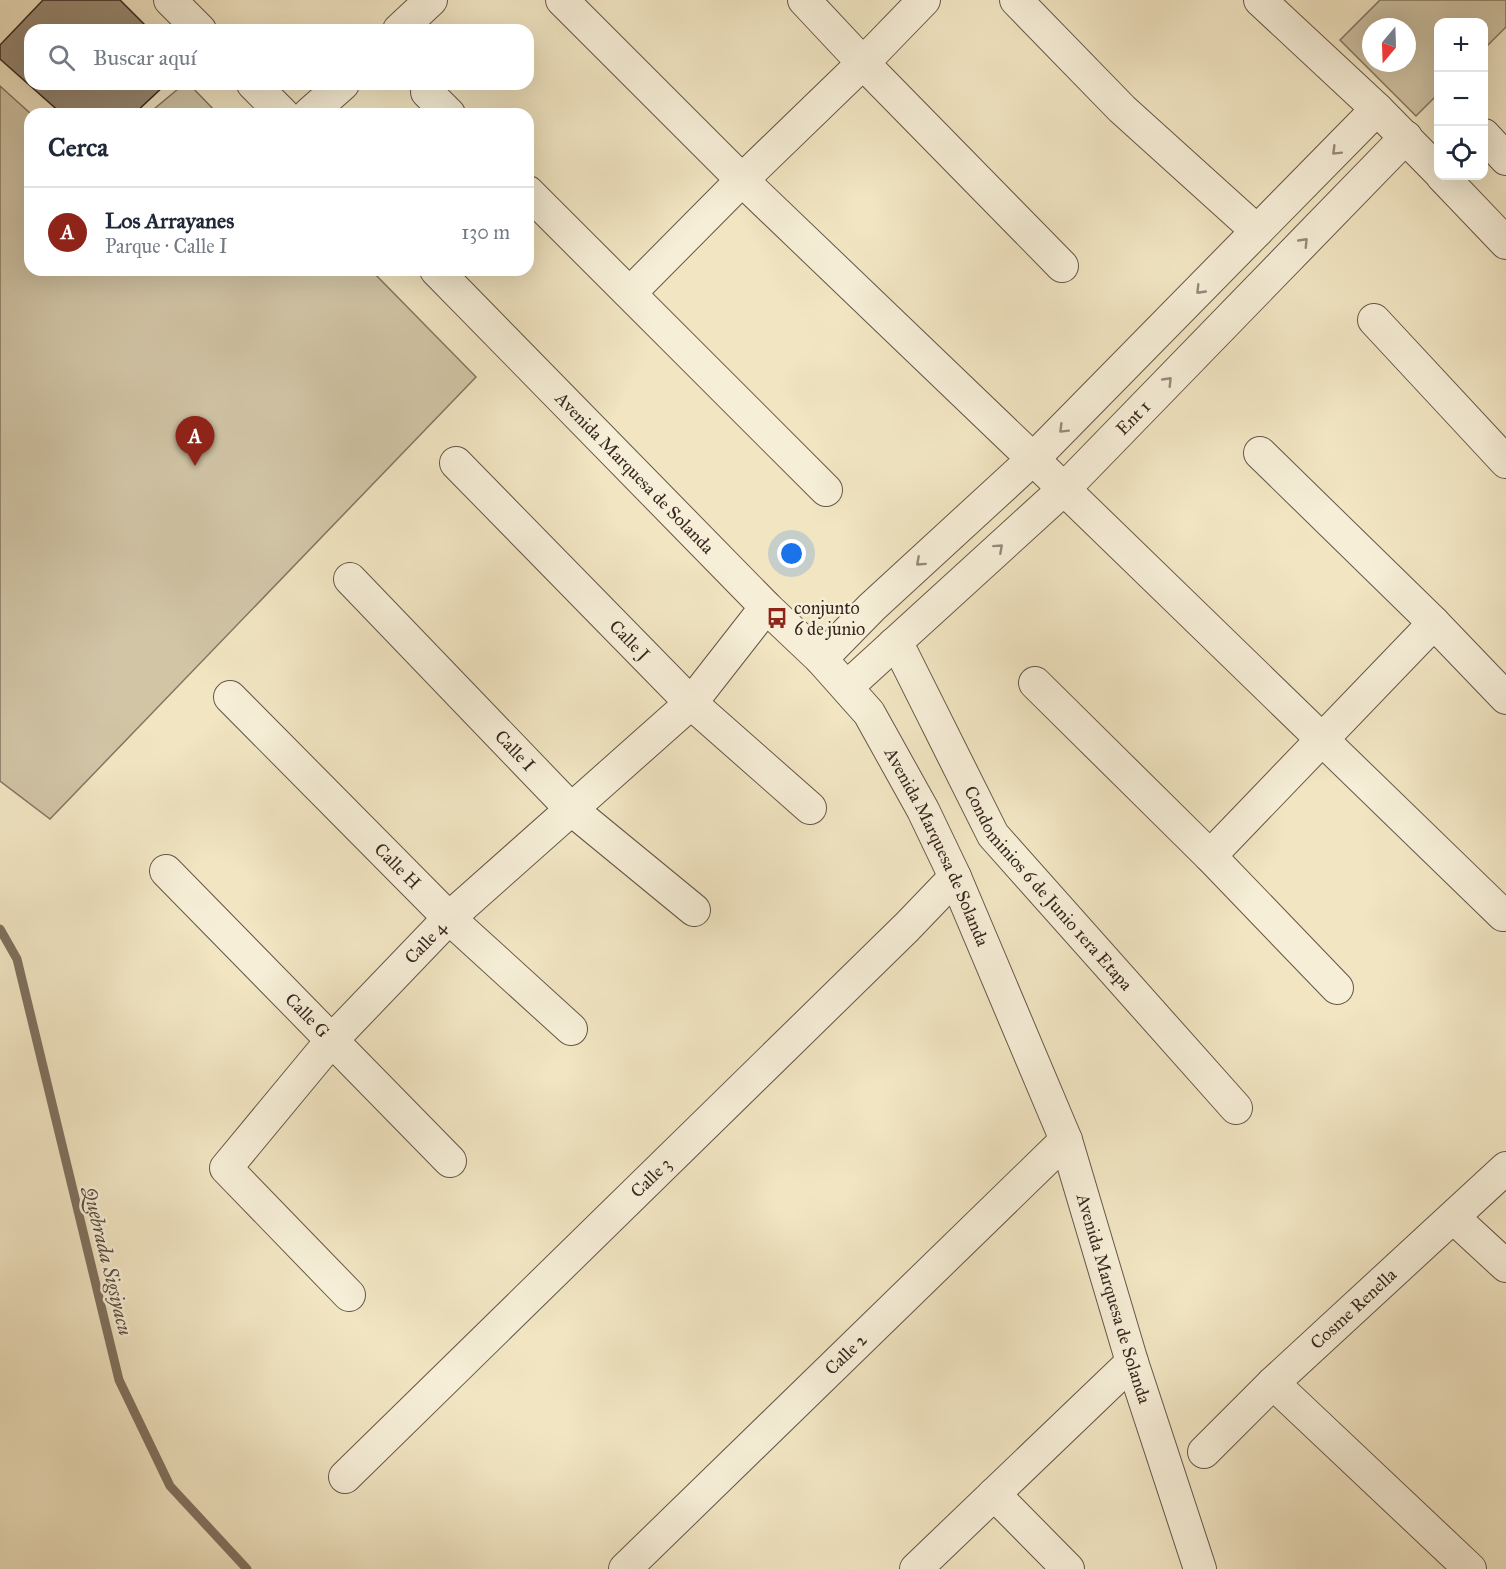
<!DOCTYPE html>
<html lang="es">
<meta charset="utf-8">
<style>
body{margin:0;font-family:"IM FELL Great Primer",serif;background:#f2f2f3;color:#1f2937}
.controls{position:absolute;right:18px;top:18px;display:grid;overflow:hidden;border-radius:12px;box-shadow:0 6px 24px #0002}
.controls button{width:54px;height:54px;display:grid;place-items:center;padding:0;border:0;border-bottom:2px solid #e0e1e3;background:#fff;color:#1f2937;font:30px sans-serif}
.compass{position:absolute;left:1362px;top:18px;width:54px;height:54px;border-radius:50%;background:#fff;box-shadow:0 6px 24px #0002;rotate:199deg}
.you{position:absolute;left:792px;top:554px;width:21px;height:21px;margin:-15px;border:4px solid #fff;border-radius:50%;background:#1a73e8;box-shadow:0 0 0 9px #1a73e833}
.badge{display:grid;place-items:center;width:39px;height:39px;border-radius:50%;background:#8f2418;color:#fff;font-size:20px;font-weight:700}
.pin{position:absolute;translate:-50% -50px;filter:drop-shadow(0 2px 3px #0008)}
.pin::after{content:'';position:absolute;top:32px;width:21px;height:18px;background:inherit;clip-path:polygon(0 0,100% 0,50% 100%)}
.list{margin:0;padding:0;list-style:none}
h2{display:flex;justify-content:space-between;align-items:center;height:78px;margin:0;padding:0 24px;font-size:26px}
h2 small{font-size:20px;font-weight:400;color:#747a83}
.list li{display:grid;grid-template-columns:39px 1fr auto;gap:18px;align-items:center;box-sizing:border-box;height:90px;padding:0 24px;border-top:2px solid #e0e1e3}
.list b{display:block;font-size:22px;white-space:nowrap}
.list p{margin:0;font-size:20px;white-space:nowrap;color:#747a83}
.list em{font-size:20px;font-style:normal;color:#747a83}
.icon{flex:none;width:33px;height:33px;fill:none;stroke:currentColor;stroke-width:2;stroke-linecap:round;stroke-linejoin:round}
.map{position:relative;flex:none;width:1506px;height:1569px;overflow:hidden}
.search{position:absolute;background:#fff;box-shadow:0 6px 24px #0002;left:24px;top:24px;width:510px;height:66px;display:flex;align-items:center;gap:15px;box-sizing:border-box;padding:0 21px;border-radius:18px;color:#747a83;font-size:22px}
.panel{position:absolute;background:#fff;box-shadow:0 6px 24px #0002;left:24px;top:108px;width:510px;height:168px;border-radius:18px}
.map>svg:first-child{display:block}
</style>
<div class="map">
<svg width="1506" height="1569" viewBox="0 0 1506 1569">
<rect width="100%" height="100%" fill="#f1e5c2"/>
<filter id="stains"><feTurbulence type="fractalNoise" baseFrequency=".00333" numOctaves="4"/><feColorMatrix values="0 0 0 0 .2 0 0 0 0 .09 0 0 0 0 .02 0 0 0 .5 -.17"/></filter>
<radialGradient id="worn" r=".72"><stop offset=".6" stop-color="#630" stop-opacity="0"/><stop offset="1" stop-color="#630" stop-opacity=".3"/></radialGradient>
<path fill="#d1c5a6" stroke="#847662" stroke-width="1.5" fill-rule="evenodd" d="M1380,0H1506V27L1484,49V22H1438V94L1416,116L1340,40ZM1371,27H1407V63H1371Z
M184,84H189L218,114H148Z
M0,86L31,114H30V270H371L476,377L50,819L0,781Z"/>
<g fill="none" stroke-linecap="round" stroke-linejoin="round">
<path stroke="#817260" stroke-width="9" d="M0,929L17,959L119,1380L170,1486L247,1569"/>
</g>
<path fill="#988a74" stroke="#37271f" stroke-width="1.5" d="M43,0H120L150,30H30V84H166L134,114H62L0,59V45Z"/>
<g fill="none" stroke-linecap="round" stroke-linejoin="round">
<defs>
<g id="minor">
<path d="M170,0L200,30"/>
<path d="M562,0L742,180L1033,459L1503,915"/>
<path d="M804,0L863,63L1062,266"/>
<path d="M1016,0L1122,109L1257,231"/>
<path d="M1260,0L1377,109L1438,171"/>
<path d="M399,30L431,0"/>
<path d="M253,84L283,114"/>
<path d="M427,92L449,114"/>
<path d="M309,114L343,84"/>
<path d="M1484,135L1506,159"/>
<path d="M1442,176L1506,243"/>
<path d="M528,192L826,490"/>
<path id="s1" d="M436,270L766,607L821,659L869,713L923,810L955,877L1066,1140L1132,1362L1200,1569"/>
<path d="M630,293L742,180L863,63L924,0"/>
<path d="M1374,320L1506,462"/>
<path d="M1260,453L1434,623L1506,698"/>
<path id="s2" d="M456,463L691,703L810,808"/>
<path id="s3" d="M350,579L571,809L694,910"/>
<path id="s4" d="M894,644L903,655L993,835L1236,1108"/>
<path d="M821,659L872,607L1033,459L1377,109"/>
<path d="M1035,683L1210,856L1337,988"/>
<path id="s5" d="M847,687L1064,489L1406,137"/>
<path id="s6" d="M230,697L449,918L571,1029"/>
<path d="M1210,856L1434,623"/>
<path id="s7" d="M166,871L450,1161"/>
<path d="M1454,1218L1506,1266"/>
<path id="s8" d="M349,1295L226,1168L332,1040L449,918L691,703L766,607"/>
<path d="M1273,1383L1470,1569"/>
<path id="s9" d="M1204,1452L1273,1383L1506,1168"/>
<path id="s10" d="M345,1477L907,927L955,877"/>
<path d="M994,1494L1068,1569"/>
<path id="s11" d="M625,1569L1066,1140"/>
<path d="M916,1569L1132,1362"/>
</g>
</defs>
<use href="#minor" stroke="#665648" stroke-width="34"/>
<use href="#minor" stroke="#f6eed7" stroke-width="32"/>
</g>
<defs><path id="oneway-chevron" d="M-2-3.5L2.5 0L-2 3.5" fill="none" stroke-width="1.6" stroke-linecap="round" stroke-linejoin="round" transform="scale(1.5)"/></defs>
<g stroke="#968a7b">
<use href="#oneway-chevron" transform="translate(1336 151) rotate(135)"/>
<use href="#oneway-chevron" transform="translate(1304 242) rotate(-46)"/>
<use href="#oneway-chevron" transform="translate(1200 290) rotate(134)"/>
<use href="#oneway-chevron" transform="translate(1168 381) rotate(-46)"/>
<use href="#oneway-chevron" transform="translate(1063 429) rotate(135)"/>
<use href="#oneway-chevron" transform="translate(999 548) rotate(-42)"/>
<use href="#oneway-chevron" transform="translate(920 562) rotate(138)"/>
</g>
<defs>
<symbol id="bus-bare" viewBox="-9 -9 18 18"><path d="M-5-6H5V4H4V6H2V4H-2V6H-4V4H-5ZM-3.5-4V0h7V-4ZM-3.5 1.2v1.5H-2V1.2ZM2 1.2v1.5H3.5V1.2Z" fill="#8f2418" stroke="#f6eed7" stroke-width="2.5" paint-order="stroke"/></symbol>
</defs>
<g fill-rule="evenodd">
<use href="#bus-bare" x="762" y="603" width="30" height="30"/>
</g>
<g text-anchor="middle" dominant-baseline="central" stroke-width="5" stroke-linejoin="round" paint-order="stroke">
<g font-size="18" fill="#37271f" stroke="#f6eed7">
<text stroke="none"><textPath href="#s5" startOffset="393">Ent 1</textPath></text>
<text stroke="none"><textPath href="#s1" startOffset="284">Avenida Marquesa de Solanda</textPath></text>
<text stroke="none"><textPath href="#s2" startOffset="248">Calle J</textPath></text>
<text stroke="none"><textPath href="#s3" startOffset="238">Calle I</textPath></text>
<text stroke="none"><textPath href="#s1" startOffset="770">Avenida Marquesa de Solanda</textPath></text>
<text stroke="none"><textPath href="#s6" startOffset="238">Calle H</textPath></text>
<text stroke="none"><textPath href="#s4" startOffset="291">Condominios 6 de Junio 1era Etapa</textPath></text>
<text stroke="none"><textPath href="#s8" startOffset="478">Calle 4</textPath></text>
<text stroke="none"><textPath href="#s7" startOffset="202">Calle G</textPath></text>
<text stroke="none"><textPath href="#s10" startOffset="428">Calle 3</textPath></text>
<text stroke="none"><textPath href="#s1" startOffset="1256">Avenida Marquesa de Solanda</textPath></text>
<text stroke="none"><textPath href="#s9" startOffset="207">Cosme Renella</textPath></text>
<text stroke="none"><textPath href="#s11" startOffset="308">Calle 2</textPath></text>
</g>
<g font-size="18" fill="#37271f" stroke="#f6eed7" text-anchor="start">
<text x="794" y="608">conjunto<tspan x="794" dy="21">6 de junio</tspan></text>
</g>
<g font-size="20" font-style="italic" fill="#5c4c3f" stroke="#f6eed7">
<text transform="translate(108 1261) rotate(76)">Quebrada Sigsiyacu</text>
</g>
</g>
<rect width="100%" height="100%" filter="url(#stains)"/>
<rect width="100%" height="100%" fill="url(#worn)"/>
</svg>
<div class="controls">
<button>+</button>
<button>−</button>
<button><svg class="icon" aria-label="locate" viewBox="0 0 24 24"><circle cx="12" cy="12" r="6"/><path d="M12 2v4M12 18v4M2 12h4M18 12h4"/></svg></button>
</div>
<svg class="compass" viewBox="-18 -18 36 36"><path d="M0-13l5 13h-10z" fill="#e53935"/><path d="M0 13l5-13h-10z" fill="#747a83"/></svg>
<div class="you"></div>
<div class="pin badge" style="left:195px;top:466px">A</div>
<div class="search"><svg class="icon" aria-label="search" viewBox="0 0 24 24"><circle cx="10" cy="10" r="6"/><path d="M15 15l6 6"/></svg>Buscar aquí</div>
<section class="panel">
<h2>Cerca<small></small></h2>
<ul class="list">
<li><span class="badge">A</span><div><b>Los Arrayanes</b><p>Parque · Calle I</p></div><em>130 m</em></li>
</ul>
</section>
</div>
